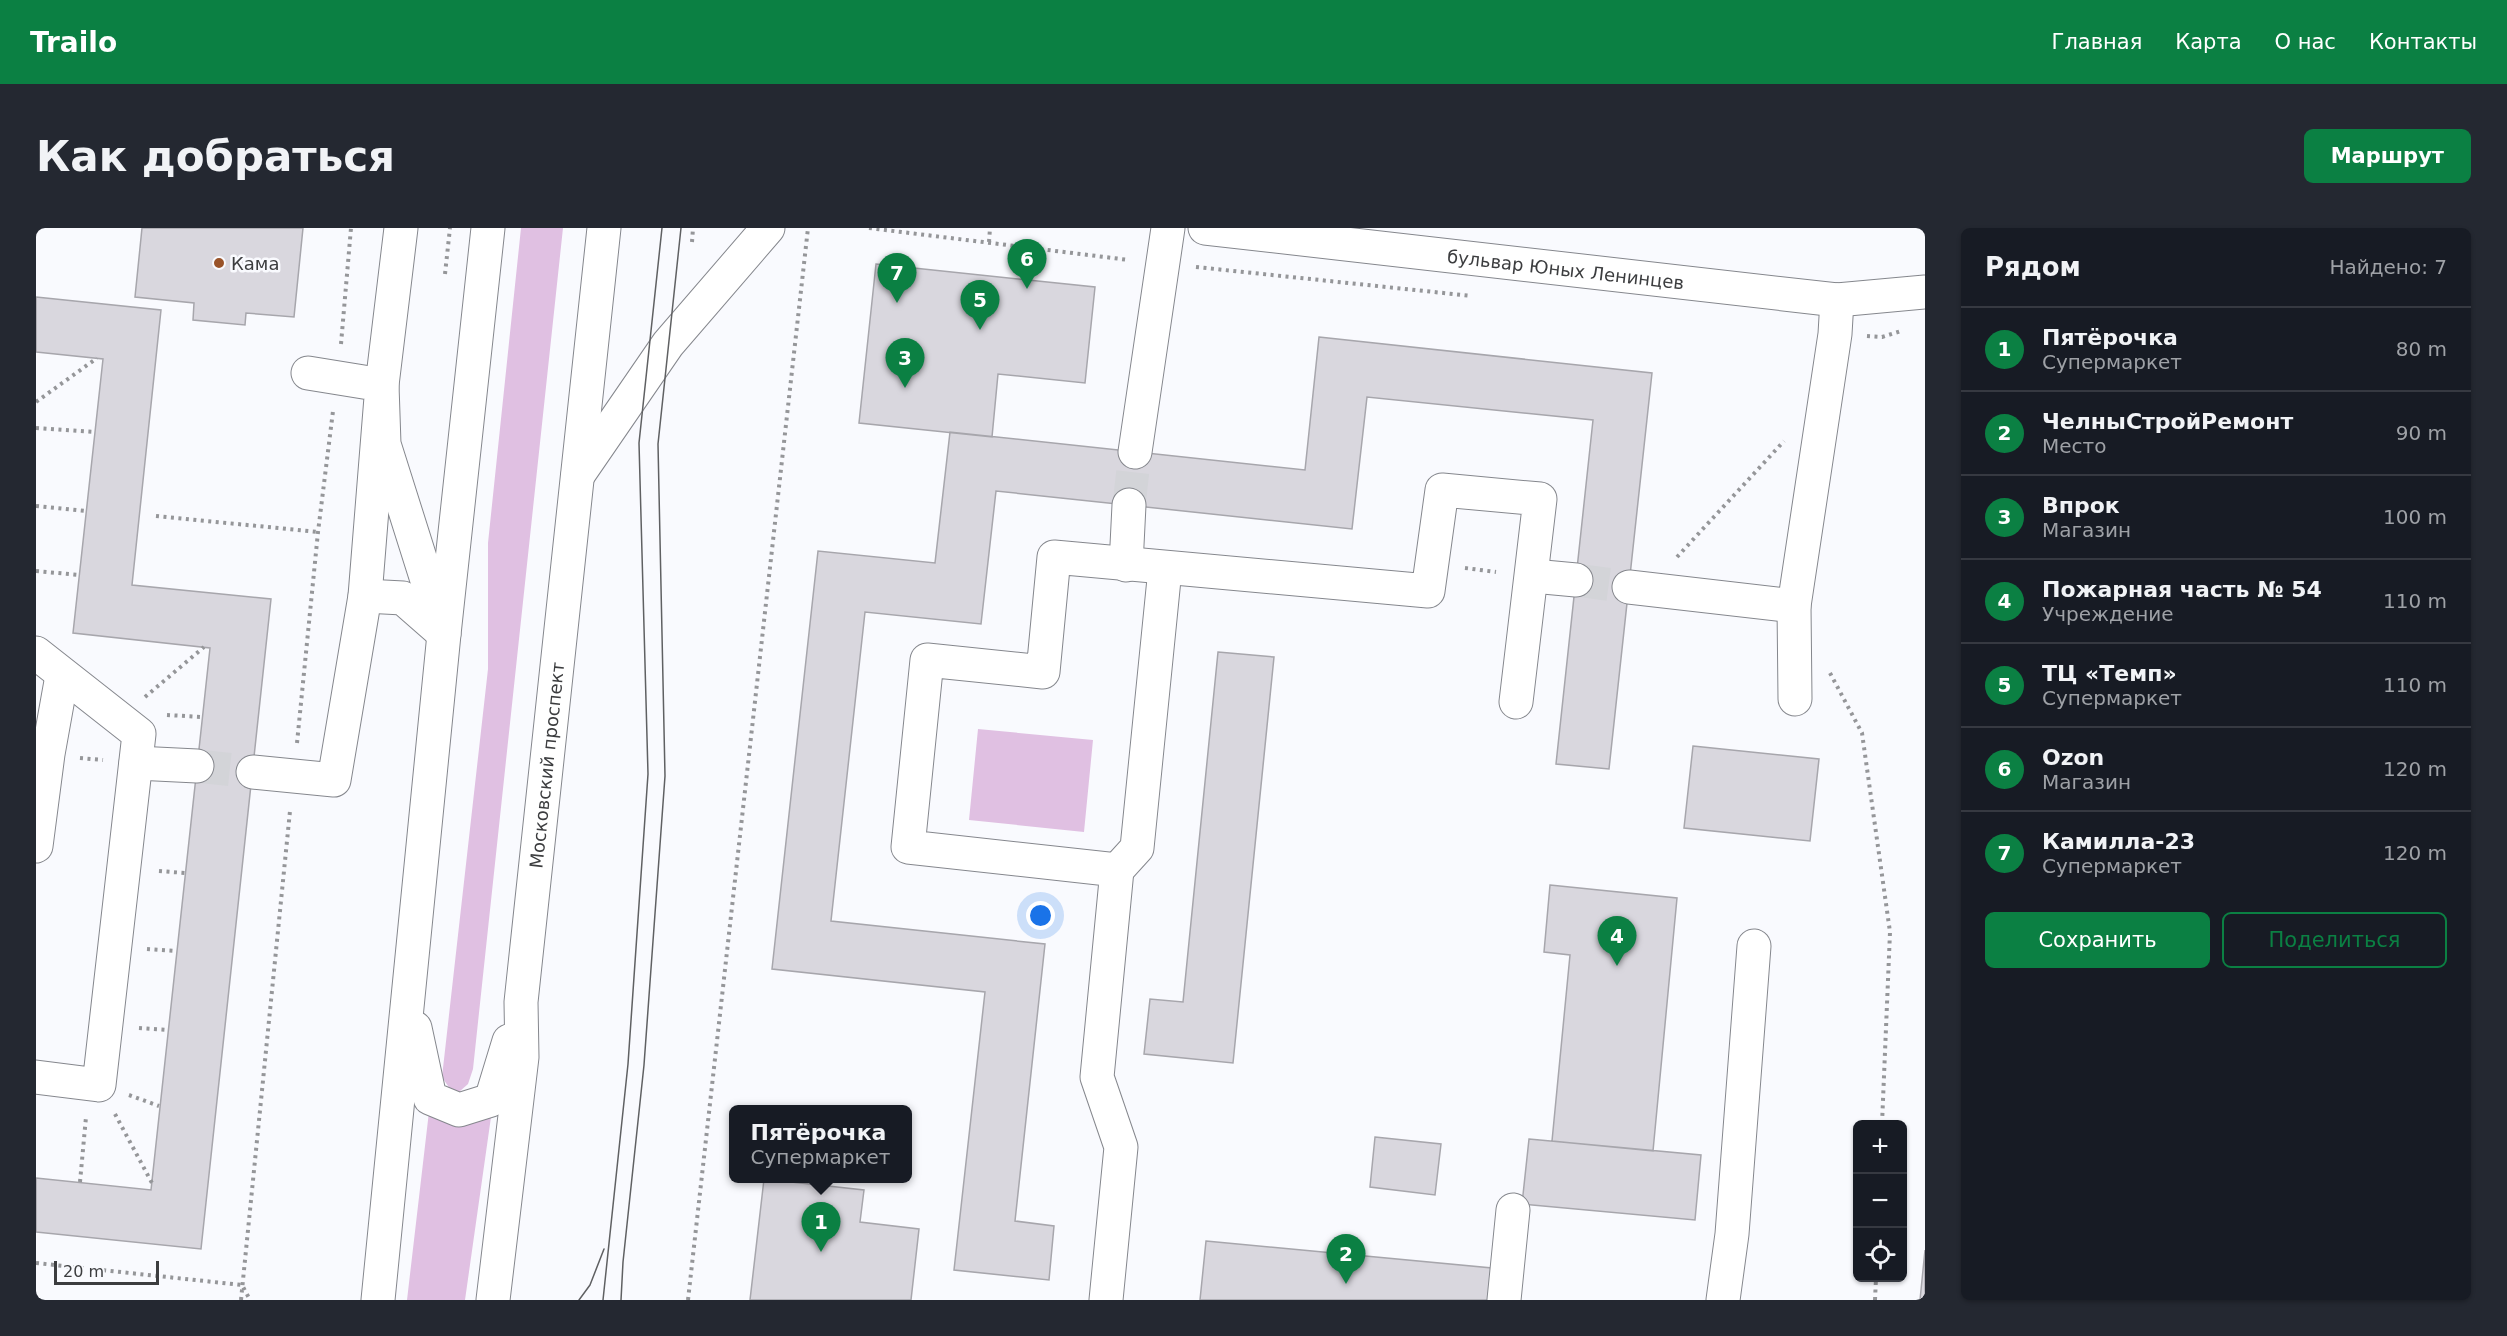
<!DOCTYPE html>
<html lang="ru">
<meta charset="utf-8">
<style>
body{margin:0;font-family:"DejaVu Sans",sans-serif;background:#242831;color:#f1f3f6}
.controls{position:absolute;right:18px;bottom:18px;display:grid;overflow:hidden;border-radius:9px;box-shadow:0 2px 4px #0004}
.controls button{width:54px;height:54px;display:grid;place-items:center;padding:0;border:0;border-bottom:2px solid #363941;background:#171b24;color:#f1f3f6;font:30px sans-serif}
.scale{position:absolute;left:18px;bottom:15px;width:105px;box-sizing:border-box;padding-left:6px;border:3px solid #3c3d3f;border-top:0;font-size:16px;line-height:21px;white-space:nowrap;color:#3c3d3f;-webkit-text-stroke:4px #f9fafe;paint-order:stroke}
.you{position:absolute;left:1005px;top:688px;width:21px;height:21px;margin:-15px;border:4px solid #fff;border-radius:50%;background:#1a73e8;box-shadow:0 0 0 9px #1a73e833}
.badge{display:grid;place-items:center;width:39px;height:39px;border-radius:50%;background:#0b8043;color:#fff;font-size:20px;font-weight:700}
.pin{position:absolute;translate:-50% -50px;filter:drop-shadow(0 2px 3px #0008)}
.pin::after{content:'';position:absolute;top:32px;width:21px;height:18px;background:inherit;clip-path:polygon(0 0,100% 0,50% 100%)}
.popup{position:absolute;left:693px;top:877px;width:183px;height:78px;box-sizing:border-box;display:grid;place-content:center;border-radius:9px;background:#171b24;filter:drop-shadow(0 2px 4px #0005);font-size:20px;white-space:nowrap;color:#9ea1a6}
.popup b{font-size:22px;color:#f1f3f6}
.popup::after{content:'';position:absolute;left:50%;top:100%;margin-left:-12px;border:12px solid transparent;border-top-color:#171b24}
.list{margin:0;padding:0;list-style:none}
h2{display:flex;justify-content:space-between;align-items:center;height:78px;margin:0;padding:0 24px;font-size:26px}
h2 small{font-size:20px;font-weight:400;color:#9ea1a6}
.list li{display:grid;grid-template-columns:39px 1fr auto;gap:18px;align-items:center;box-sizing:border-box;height:84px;padding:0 24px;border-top:2px solid #363941}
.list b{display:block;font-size:22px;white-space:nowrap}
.list p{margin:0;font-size:20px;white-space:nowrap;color:#9ea1a6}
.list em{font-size:20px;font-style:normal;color:#9ea1a6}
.actions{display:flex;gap:12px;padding:18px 24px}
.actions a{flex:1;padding:14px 0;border:2px solid #0b8043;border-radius:9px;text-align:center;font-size:21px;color:#0b8043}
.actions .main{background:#0b8043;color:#fff}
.icon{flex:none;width:33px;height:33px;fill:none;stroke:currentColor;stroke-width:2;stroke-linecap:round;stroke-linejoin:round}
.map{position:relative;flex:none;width:1889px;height:1072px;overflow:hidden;border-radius:9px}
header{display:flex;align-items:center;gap:36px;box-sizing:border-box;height:84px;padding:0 30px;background:#0b8043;color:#fff}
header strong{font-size:28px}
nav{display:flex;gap:33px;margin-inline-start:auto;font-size:21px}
.intro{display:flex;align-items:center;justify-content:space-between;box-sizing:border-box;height:144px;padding:0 36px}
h1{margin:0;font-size:42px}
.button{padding:15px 27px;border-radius:9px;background:#0b8043;color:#fff;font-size:21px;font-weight:700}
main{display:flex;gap:36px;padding:0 36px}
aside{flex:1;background:#171b24;border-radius:9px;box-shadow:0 2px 4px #0004}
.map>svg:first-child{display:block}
</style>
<header>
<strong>Trailo</strong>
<nav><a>Главная</a><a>Карта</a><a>О нас</a><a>Контакты</a></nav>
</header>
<div class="intro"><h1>Как добраться</h1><a class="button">Маршрут</a></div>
<main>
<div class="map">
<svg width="1889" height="1072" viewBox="0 0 1889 1072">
<rect width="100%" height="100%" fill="#f9fafe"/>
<path fill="#e0c0e2" d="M485,0H527L437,841L432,856L423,864L414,861L406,849L452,441V315Z
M942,501L1057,512L1048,604L933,592Z
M394,875L456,882L429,1072H371Z"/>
<path fill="#d9d7de" stroke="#a7a6ac" stroke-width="1.5" d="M106,0H267L258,89L210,85L209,97L157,92L158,75L99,69Z
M840,36L1059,59L1049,155L962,146L956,209L823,195Z
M0,69L125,82L96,357L235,371L165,1021L0,1004V950L115,962L174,420L37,405L67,131L0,124Z
M1283,109L1616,145L1573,541L1520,536L1557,192L1331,169L1316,301L960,263L945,396L829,384L795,693L1009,716L979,993L1018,998L1013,1052L918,1042L949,764L736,741L782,323L899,335L914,204L1269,242Z
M1182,424L1238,429L1197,835L1108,826L1114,771L1147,774Z
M1657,518L1783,531L1774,613L1648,600Z
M1514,657L1641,670L1617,923L1516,913L1534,727L1508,724Z
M1339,909L1405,916L1399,967L1334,959Z
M1493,911L1665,927L1659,992L1486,976Z
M728,951L828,962L824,994L883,1001L875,1072H714Z
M1170,1013L1456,1040L1453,1072H1164Z
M1889,1022V1072H1884Z"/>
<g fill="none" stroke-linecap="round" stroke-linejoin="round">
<path stroke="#d3d4d8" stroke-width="33" stroke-dasharray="33 16" stroke-linecap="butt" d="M1093,277L1099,224
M1540,352L1593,359
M161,538L217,544"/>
<defs>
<g id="minor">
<path d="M365,0L346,157L348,216L408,406"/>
<path id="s1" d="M1169,0L1801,72L1889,64"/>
<path d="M1099,224L1132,0"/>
<path d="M542,247L632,116L732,0"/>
<path d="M1090,337L1093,277"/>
<path d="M1497,348L1540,352"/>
<path d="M1593,359L1758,378L1799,106L1801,72"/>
<path d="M329,368L367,370L407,405"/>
<path d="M1758,378L1759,471"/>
<path d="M0,425L103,506L63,857L0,849"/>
<path d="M100,535L161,538"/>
<path d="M217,544L298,552L329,368L346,157L272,145"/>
<path d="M0,618L12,526L26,448"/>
<path d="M1081,642L1101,620L1129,341"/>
<path d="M1070,1072L1085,919L1061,849L1081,642L872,619L891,432L1007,444L1018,329L1392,363L1406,262L1504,271L1480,474"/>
<path d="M1468,1072L1477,982"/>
<path d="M1687,1072L1696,1006L1718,718"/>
</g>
<g id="major">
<path d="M379,800L394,870L423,882L455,872L473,813"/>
<path d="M342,1072L408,406L452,0"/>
<path id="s2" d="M457,1072L486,829L485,774L568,0"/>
</g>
</defs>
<use href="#minor" stroke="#85878d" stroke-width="35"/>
<use href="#major" stroke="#85878d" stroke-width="35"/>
<path stroke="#959699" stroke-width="4" stroke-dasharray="3 4.5" stroke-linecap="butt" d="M833,0L1093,32
M1888,0L1889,1
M656,14L657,0
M953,14L954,0
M1160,39L1436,68
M409,46L414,0
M1831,108L1846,109L1865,103
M305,116L315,0
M0,174L61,130
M0,200L59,204
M0,278L50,283
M120,288L282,304
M1641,329L1748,213
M1429,340L1460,344
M0,343L43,347
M1794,445L1826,505L1854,704L1846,896
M109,469L168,419
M131,487L166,489
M261,515L282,304L297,183
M44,530L67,532
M123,643L149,645
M111,721L140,723
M103,800L132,802
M93,867L123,878
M79,886L116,955
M44,954L50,889
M0,1035L206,1057L214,1072
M205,1072L254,583
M652,1072L772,0
M1839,1072L1840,1050"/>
<use href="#minor" stroke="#fff" stroke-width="33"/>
<use href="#major" stroke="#fff" stroke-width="33"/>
<path stroke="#5f6062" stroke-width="1.5" d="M543,1072L554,1057L568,1021
M567,1072L592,836L612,546L603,215L626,0
M585,1072L587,1034L608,837L629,548L622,216L645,0"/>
</g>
<circle fill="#995329" stroke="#f9fafe" stroke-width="2" cx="183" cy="35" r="6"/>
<g text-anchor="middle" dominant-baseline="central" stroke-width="5" stroke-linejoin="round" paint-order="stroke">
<g font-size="18" fill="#3c3d3f" stroke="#f9fafe" text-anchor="start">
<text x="195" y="35">Кама</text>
</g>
<g font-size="18" fill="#3c3d3f" stroke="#f9fafe">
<text stroke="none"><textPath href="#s1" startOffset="363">бульвар Юных Ленинцев</textPath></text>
<text stroke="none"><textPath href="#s2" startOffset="538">Московский проспект</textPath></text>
</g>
</g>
</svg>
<div class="controls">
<button>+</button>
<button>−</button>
<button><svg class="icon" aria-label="locate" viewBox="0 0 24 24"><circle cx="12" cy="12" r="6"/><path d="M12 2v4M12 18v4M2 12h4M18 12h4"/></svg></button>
</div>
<div class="scale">20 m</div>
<div class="you"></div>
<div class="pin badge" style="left:785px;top:1024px">1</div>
<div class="popup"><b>Пятёрочка</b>Супермаркет</div>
<div class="pin badge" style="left:1310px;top:1056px">2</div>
<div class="pin badge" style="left:869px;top:160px">3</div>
<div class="pin badge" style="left:1581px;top:738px">4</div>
<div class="pin badge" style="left:944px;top:102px">5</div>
<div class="pin badge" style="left:991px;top:61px">6</div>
<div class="pin badge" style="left:861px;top:75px">7</div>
</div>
<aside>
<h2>Рядом<small>Найдено: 7</small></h2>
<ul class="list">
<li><span class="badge">1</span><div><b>Пятёрочка</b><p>Супермаркет</p></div><em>80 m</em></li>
<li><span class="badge">2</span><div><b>ЧелныСтройРемонт</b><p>Место</p></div><em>90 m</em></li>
<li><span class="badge">3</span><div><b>Впрок</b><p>Магазин</p></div><em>100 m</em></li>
<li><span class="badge">4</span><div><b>Пожарная часть № 54</b><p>Учреждение</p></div><em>110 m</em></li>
<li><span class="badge">5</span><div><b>ТЦ «Темп»</b><p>Супермаркет</p></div><em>110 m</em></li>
<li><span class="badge">6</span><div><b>Ozon</b><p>Магазин</p></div><em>120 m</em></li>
<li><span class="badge">7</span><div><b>Камилла-23</b><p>Супермаркет</p></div><em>120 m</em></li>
</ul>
<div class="actions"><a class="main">Сохранить</a><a>Поделиться</a></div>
</aside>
</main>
